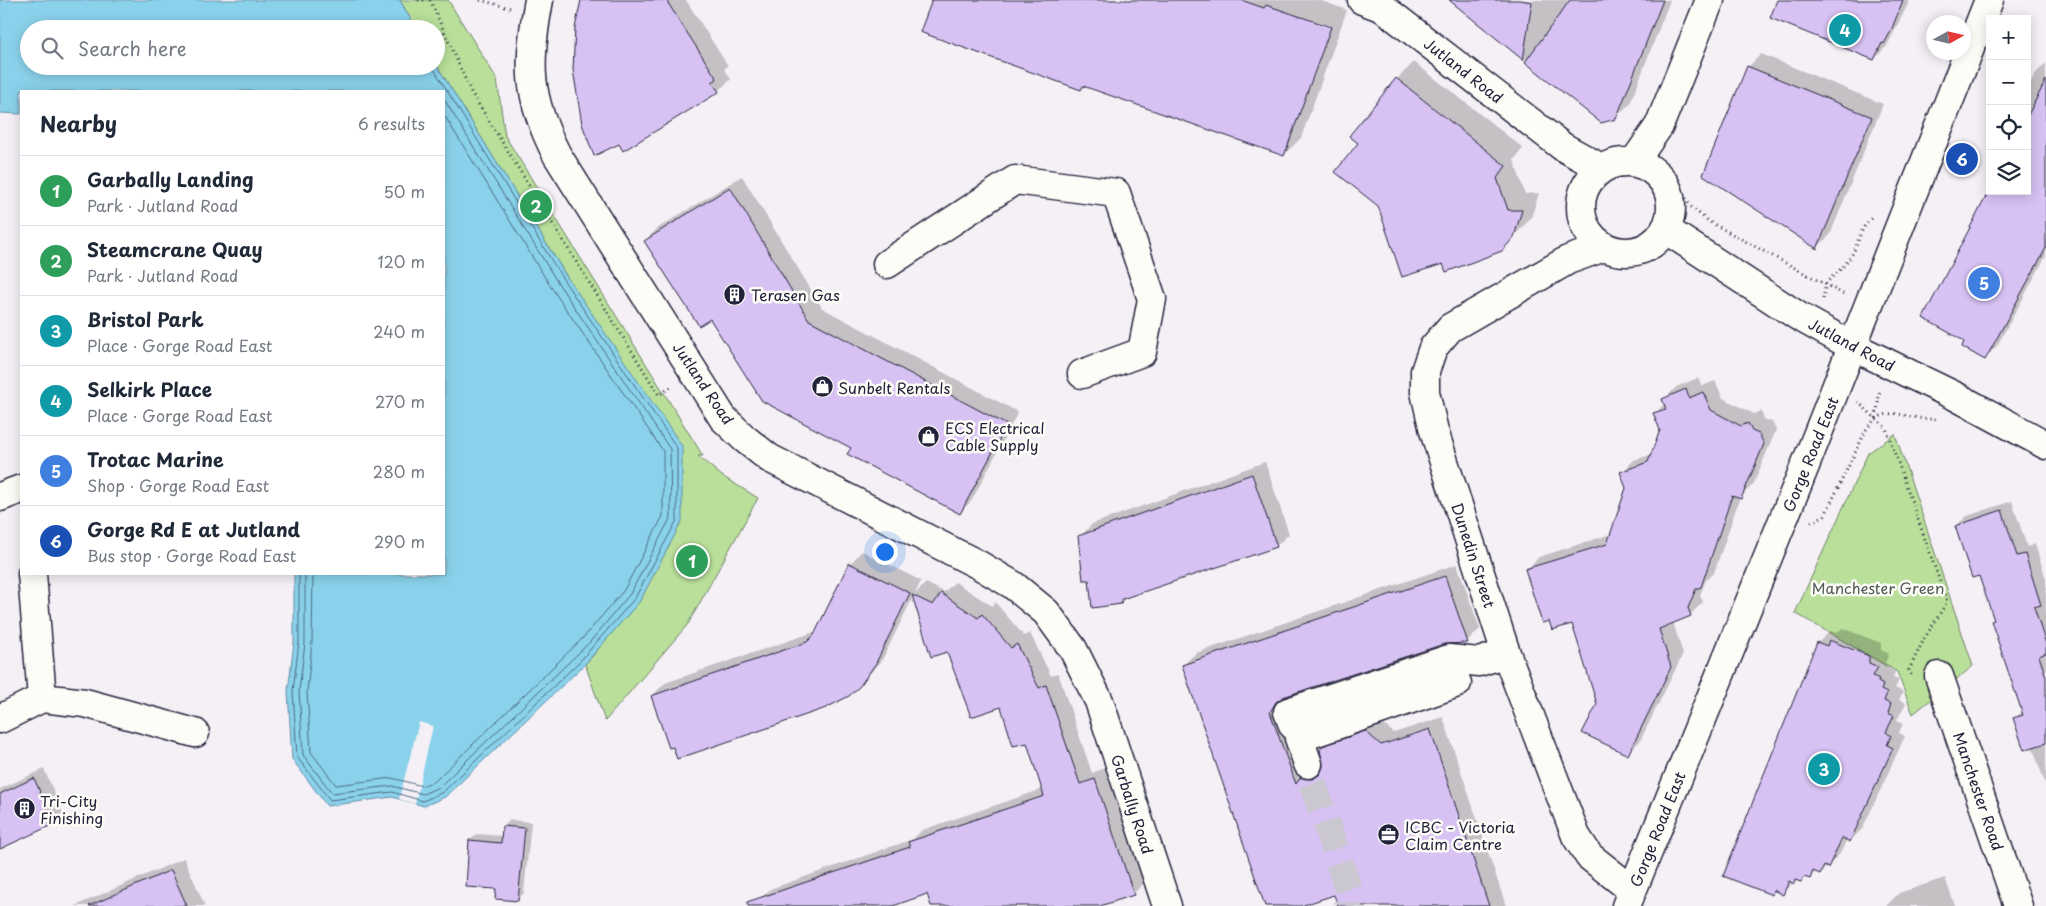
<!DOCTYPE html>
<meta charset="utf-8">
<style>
body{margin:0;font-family:"Playpen Sans",sans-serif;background:#f2f2f3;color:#1f2937}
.controls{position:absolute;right:15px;top:15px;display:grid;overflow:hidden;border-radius:0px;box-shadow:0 2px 12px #0003}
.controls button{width:45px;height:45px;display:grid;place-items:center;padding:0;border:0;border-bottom:1px solid #e0e1e3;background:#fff;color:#1f2937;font:25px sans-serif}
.compass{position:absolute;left:1926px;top:15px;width:45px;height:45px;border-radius:50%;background:#fff;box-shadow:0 2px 12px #0003;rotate:82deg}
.you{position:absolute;left:884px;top:551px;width:18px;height:18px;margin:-12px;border:4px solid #fff;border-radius:50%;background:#1a73e8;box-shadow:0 0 0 8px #1a73e833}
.badge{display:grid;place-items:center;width:32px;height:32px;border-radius:50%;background:#1a73e8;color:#fff;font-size:16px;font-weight:700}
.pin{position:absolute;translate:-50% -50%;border:2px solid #fff;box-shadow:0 1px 5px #0006}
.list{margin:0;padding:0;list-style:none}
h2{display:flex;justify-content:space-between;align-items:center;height:65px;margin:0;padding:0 20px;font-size:21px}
h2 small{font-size:16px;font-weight:400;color:#747a83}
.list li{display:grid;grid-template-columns:32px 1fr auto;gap:15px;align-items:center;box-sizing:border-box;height:70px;padding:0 20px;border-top:1px solid #e0e1e3}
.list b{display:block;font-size:19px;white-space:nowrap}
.list p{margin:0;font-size:16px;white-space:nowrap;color:#747a83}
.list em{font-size:16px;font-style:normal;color:#747a83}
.icon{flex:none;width:28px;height:28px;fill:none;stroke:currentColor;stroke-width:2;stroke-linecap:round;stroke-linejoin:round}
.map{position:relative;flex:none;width:2046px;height:906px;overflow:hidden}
.search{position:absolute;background:#fff;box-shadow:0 2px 12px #0003;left:20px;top:20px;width:425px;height:55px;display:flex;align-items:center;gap:12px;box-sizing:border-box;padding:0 18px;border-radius:28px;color:#747a83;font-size:19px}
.panel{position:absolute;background:#fff;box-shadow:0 2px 12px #0003;left:20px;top:90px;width:425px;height:485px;border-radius:0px}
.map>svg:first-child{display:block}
</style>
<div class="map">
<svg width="2046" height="906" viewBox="0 0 2046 906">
<rect width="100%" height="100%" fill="#f5f0f6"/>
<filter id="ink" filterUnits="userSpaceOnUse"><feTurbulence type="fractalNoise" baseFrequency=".02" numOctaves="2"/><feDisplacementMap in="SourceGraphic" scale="10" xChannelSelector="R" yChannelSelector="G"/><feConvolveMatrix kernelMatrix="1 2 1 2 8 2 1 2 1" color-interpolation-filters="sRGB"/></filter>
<g filter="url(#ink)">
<path fill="#b9df9a" stroke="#6e806a" d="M400,0H448L497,79L505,136L703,456H698L722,476L758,498L688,624L605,721L585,664L598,650L567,277L436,64V29H416Z
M1895,434L1973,666L1913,714L1897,672L1795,613L1868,453Z"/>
<path fill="#8ad2eb" stroke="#608ca5" d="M0,0H400L416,29H29V66H436V64L567,277L682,446V521L640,601L585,664L445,797L424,806L392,797L327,806L292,759L288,691L294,642V574H444V91H21V114L0,113Z"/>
<path fill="#f5f0f6" d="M419,722L433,726L415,804L399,799Z"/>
<path fill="#0003" d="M582,0H686L728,66L724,69L731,79L718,91L594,154L579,106L574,54Z
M933,0H1319L1347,10L1301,138L1284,155L1084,85L1081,88Z
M1451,0H1670L1630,104L1615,118L1602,122Z
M1778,0H1910L1887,46L1874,59Z
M1761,54L1883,104L1830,235L1817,248L1748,67Z
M1414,62L1523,148L1514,160L1525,194L1539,193L1531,218L1501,250L1444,262L1360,143L1397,79Z
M2046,63V256L1997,346L1985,358L1966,340L2027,191V88L2035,74Z
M742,176L822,308L1018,412L972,500L960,513L852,447L710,317L645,241L658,228Z
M1698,378L1702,386L1715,381L1723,398L1754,414L1761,411L1764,419L1772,422L1776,430L1753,485L1740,497L1714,573L1706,580L1700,595L1703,602L1690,615L1673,622L1683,654L1640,741L1627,754L1598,704L1572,623L1526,570L1539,557L1611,534L1627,488L1622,472L1634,460L1653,454L1661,430L1655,414L1665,403L1664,400L1676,387Z
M1265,462L1289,534L1276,546L1128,596L1120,603L1090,579L1080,537L1092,524Z
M2012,501L2027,547L2035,544L2046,579V786L2032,746L2015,718L2023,711L1992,621L1995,618L1980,574L1956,526L1967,516Z
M862,551L921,581L915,594L926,583L944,592L955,582L992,606L995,602L1024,636L1030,633L1051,676L1058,673L1092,773L1107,767L1146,881L1133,894L1097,906H933L928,893L889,906H758L757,902L770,889L913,839L922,830L1043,789L1028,741L1002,706L948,650L932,655L914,595L881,662L849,695L652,696L665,683L817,631L850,564Z
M1457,564L1480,629L1467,641L1444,643L1284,695L1282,699L1308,772L1314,765L1325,767L1323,747L1336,734L1378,720L1394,733L1443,717L1506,906H1340L1335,893L1297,906H1266L1183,665L1196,653Z
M1842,628L1881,643V650L1889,654L1885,663L1891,666L1889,669L1895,672L1893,678L1899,680L1895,688L1903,692L1899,700L1906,703L1897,720L1903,723L1899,733L1905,736L1863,828L1850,841L1847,839L1840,854L1820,873L1816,871L1809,878L1806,876L1801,881L1797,879L1782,893L1776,890L1772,893L1818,643L1830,631L1837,633Z
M44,769L63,813L54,823L0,847V789Z
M510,820L531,822L524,893L517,900L498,888L470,841L476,834L503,836V827Z
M184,858L205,906H75Z
M1945,878L1955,906H1886L1899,893Z"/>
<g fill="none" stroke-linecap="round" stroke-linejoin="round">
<path stroke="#4c6881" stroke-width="1" d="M299,574V642L293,691L297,757L330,800L392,792L423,801L443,792L581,660L635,598L677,520V448L563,279L432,66
M305,574V643L299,691L303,755L332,793L392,786L423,794L439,787L590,642L630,594L671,517L670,449L558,283L444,99
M313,574L312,643L307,692L311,752L336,785L392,778L422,786L435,781L584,637L624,590L663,516V451L551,287L444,115"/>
</g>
<path fill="#d7c2f3" stroke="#22223b" d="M581,0H666L717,79L712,82L719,92L623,151L619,144L594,156L582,124L573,70L575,28Z
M932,0H1241L1264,8L1266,5L1331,27L1284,156L1083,86L1081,90L920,32Z
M1449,0H1520L1532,2L1523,60Z
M1570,0H1663L1616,119L1601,123L1525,62Z
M1777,0H1903L1891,31L1884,44L1882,43L1874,60L1770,18Z
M1747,66L1872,117L1817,249L1703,175Z
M1396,78L1506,166L1497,178L1508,210H1522L1514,237L1502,251L1446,272L1443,264L1402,277L1378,206L1335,172L1358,143L1349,136Z
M2046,80V248L1985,360L1962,347L1964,341L1923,318L1990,189V191H2027V117Z
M730,187L809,320L1007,425L960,514L847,454L851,448L762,401L710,319L699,326L644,241Z
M1686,389L1689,398L1703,392L1711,410L1741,426L1748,423L1752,431L1759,434L1764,444L1741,499L1732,496L1701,587L1696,589L1688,608L1691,616L1659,629L1671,667L1628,755L1582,733L1597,704L1572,624L1552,630L1549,621L1542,623L1525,569L1607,544L1626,488L1620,472L1648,462L1660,430L1653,413L1666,409L1662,399Z
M1252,474L1277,547L1122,599L1121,604L1092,608L1089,580H1083L1078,536Z
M2002,510L2017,556L2025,554L2041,605L2034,607L2046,644V653L2039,656L2046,677V743L2024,750L2013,718L2023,715L1991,621L1994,620L1979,576L1972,578L1955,526Z
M849,563L910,593L876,663L860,686L849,696L826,708L677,759L673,747L669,748L651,696L807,642L814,635Z
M1445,576L1468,643L1444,644L1283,697L1276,702L1270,712L1296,784L1301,777L1313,779L1320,774L1323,766L1320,750L1322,746L1365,731L1381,745L1430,729L1489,906H1338L1334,895L1301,906H1265L1182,665Z
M941,593L978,618L982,614L1011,648L1017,644L1039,688L1046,685L1080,784L1095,779L1134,895L1100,906H931L927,894L893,906H748L747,902L910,847L908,842L1044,796L1027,743L1013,746L1001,707L971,717L947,652L931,657L912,595L933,605Z
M1829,640L1869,656V663L1878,667L1873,676L1879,679L1878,682L1883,685L1881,690L1887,693L1884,701L1891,704L1888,713L1894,716L1886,732L1891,736L1887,745L1893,748L1850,842L1842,838L1828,868L1824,866L1820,874L1813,871L1810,879L1804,877L1801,882L1795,880L1794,884L1789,881L1783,895L1773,890L1772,895L1723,876L1817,642L1827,646Z
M34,778L54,824L0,849V794Z
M502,826L525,828L518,901L495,899L496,889L466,887L469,840L501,843Z
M171,870L187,906H89Z"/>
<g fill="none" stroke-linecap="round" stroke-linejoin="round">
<path stroke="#cbc7d1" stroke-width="28" stroke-dasharray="28 14" stroke-linecap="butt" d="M1299,743L1350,894L1348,906"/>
<defs>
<path id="minor" d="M539,0C527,63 527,97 557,155L723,418L745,439L769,458L979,565L1013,585L1046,612L1073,649L1099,701L1167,906
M1362,0L1383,8L1563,147L1601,168
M1581 207a45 45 0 1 1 90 0a45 45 0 1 1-90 0Z
M1634,162L1659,126L1710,0
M1665,229L1798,316L1852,346L1957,397L2046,445
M1604,247L1568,260L1450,328L1433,348L1425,371V392L1434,431L1506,653L1576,836L1589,856L1632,890
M887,264L1015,180L1116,193L1152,299L1142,352L1082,374
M0,497L21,489
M32,574L42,698
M1939,676L2018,906
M0,719L42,698L85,703L195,733
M1293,725L1288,712L1449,659L1479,662L1506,653
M1308,764L1299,738L1457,683"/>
<path id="major" d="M1626,906L1805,466L1989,0"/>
</defs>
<use href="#minor" stroke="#22223b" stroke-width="31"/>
<use href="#major" stroke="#22223b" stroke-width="31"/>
<path stroke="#22223b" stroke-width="3" stroke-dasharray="1 4" stroke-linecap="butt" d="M418,0H427
M430,0L471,92L659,395L671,387
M480,0L510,8
M1667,163L1690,206L1708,221L1843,294
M1823,299L1826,283C1835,274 1844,267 1851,256C1859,244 1860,226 1872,218
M1858,402L1886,428L1947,602L1924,639L1909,670L1911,675
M1876,418L1880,389
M1811,522L1825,515L1866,430C1888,398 1910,424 1938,418"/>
<use href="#minor" stroke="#fdfcf7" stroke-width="28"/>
<use href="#major" stroke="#fdfcf7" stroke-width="28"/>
</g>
</g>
<defs>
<symbol id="building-disc" viewBox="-11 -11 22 22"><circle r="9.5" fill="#22223b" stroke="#fdfcf7"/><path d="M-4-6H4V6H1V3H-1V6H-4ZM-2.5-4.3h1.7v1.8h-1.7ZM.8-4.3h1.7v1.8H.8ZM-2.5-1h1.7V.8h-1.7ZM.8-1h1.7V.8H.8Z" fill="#fff"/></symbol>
<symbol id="shop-disc" viewBox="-11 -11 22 22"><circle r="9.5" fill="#22223b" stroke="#fdfcf7"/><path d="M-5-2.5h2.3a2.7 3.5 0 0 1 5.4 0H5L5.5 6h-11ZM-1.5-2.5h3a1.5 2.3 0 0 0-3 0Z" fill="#fff"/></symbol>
<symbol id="office-disc" viewBox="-11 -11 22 22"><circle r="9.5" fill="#22223b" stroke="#fdfcf7"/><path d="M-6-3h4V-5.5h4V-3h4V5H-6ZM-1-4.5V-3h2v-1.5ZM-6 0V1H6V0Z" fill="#fff"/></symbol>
</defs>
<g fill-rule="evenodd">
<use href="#building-disc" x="722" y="282" width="25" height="25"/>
<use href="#shop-disc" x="810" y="374" width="25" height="25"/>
<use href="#shop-disc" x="916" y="424" width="25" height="25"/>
<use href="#building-disc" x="12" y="796" width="25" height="25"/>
<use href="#office-disc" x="1376" y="822" width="25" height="25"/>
</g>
<g text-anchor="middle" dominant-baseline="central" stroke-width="5" stroke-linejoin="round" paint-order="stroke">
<g font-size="15" fill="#22223b" stroke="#fdfcf7">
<text transform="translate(1464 70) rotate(38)">Jutland Road</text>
<text transform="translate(1852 344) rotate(28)">Jutland Road</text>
<text transform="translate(704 383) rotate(56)">Jutland Road</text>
<text transform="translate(1810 454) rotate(-68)">Gorge Road East</text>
<text transform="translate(1474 555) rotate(72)">Dunedin Street</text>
<text transform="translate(1979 791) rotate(71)">Manchester Road</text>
<text transform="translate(1133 804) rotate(72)">Garbally Road</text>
<text transform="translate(1657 829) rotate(-68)">Gorge Road East</text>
</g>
<g font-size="15" fill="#22223b" stroke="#fdfcf7" text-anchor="start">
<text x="751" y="294">Terasen Gas</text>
<text x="838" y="387">Sunbelt Rentals</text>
<text x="945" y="427">ECS Electrical<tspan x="945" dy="17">Cable Supply</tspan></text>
<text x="40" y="800">Tri-City<tspan x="40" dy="17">Finishing</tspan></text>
<text x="1405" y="826">ICBC - Victoria<tspan x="1405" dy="17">Claim Centre</tspan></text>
</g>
<g font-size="15" fill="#4f5b58" stroke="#fdfcf7">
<text x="1878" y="587">Manchester Green</text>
</g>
</g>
</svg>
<div class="controls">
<button>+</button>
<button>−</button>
<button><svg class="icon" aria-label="locate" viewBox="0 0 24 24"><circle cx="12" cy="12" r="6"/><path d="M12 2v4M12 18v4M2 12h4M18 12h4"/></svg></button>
<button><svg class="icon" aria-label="layers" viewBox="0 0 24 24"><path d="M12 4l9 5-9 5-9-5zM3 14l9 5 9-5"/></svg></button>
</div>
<svg class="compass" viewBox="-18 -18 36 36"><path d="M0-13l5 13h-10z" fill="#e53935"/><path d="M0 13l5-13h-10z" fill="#747a83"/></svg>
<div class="you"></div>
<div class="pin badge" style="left:692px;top:561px;background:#2e9e5b">1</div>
<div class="pin badge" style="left:536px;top:206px;background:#2e9e5b">2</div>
<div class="pin badge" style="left:1824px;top:769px;background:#0f9aa8">3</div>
<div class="pin badge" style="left:1845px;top:30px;background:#0f9aa8">4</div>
<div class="pin badge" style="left:1984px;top:283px;background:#3f7fe0">5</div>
<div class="pin badge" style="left:1962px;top:159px;background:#1a4fb4">6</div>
<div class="search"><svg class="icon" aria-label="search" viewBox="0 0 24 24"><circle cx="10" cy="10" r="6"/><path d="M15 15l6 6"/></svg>Search here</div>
<section class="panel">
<h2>Nearby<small>6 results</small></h2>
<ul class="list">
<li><span class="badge" style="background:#2e9e5b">1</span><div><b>Garbally Landing</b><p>Park · Jutland Road</p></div><em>50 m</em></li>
<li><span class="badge" style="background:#2e9e5b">2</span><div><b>Steamcrane Quay</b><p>Park · Jutland Road</p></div><em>120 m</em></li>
<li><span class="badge" style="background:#0f9aa8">3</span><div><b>Bristol Park</b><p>Place · Gorge Road East</p></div><em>240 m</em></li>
<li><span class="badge" style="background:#0f9aa8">4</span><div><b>Selkirk Place</b><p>Place · Gorge Road East</p></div><em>270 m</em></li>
<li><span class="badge" style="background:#3f7fe0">5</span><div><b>Trotac Marine</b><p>Shop · Gorge Road East</p></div><em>280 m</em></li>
<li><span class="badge" style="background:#1a4fb4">6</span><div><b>Gorge Rd E at Jutland</b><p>Bus stop · Gorge Road East</p></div><em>290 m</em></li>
</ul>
</section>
</div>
